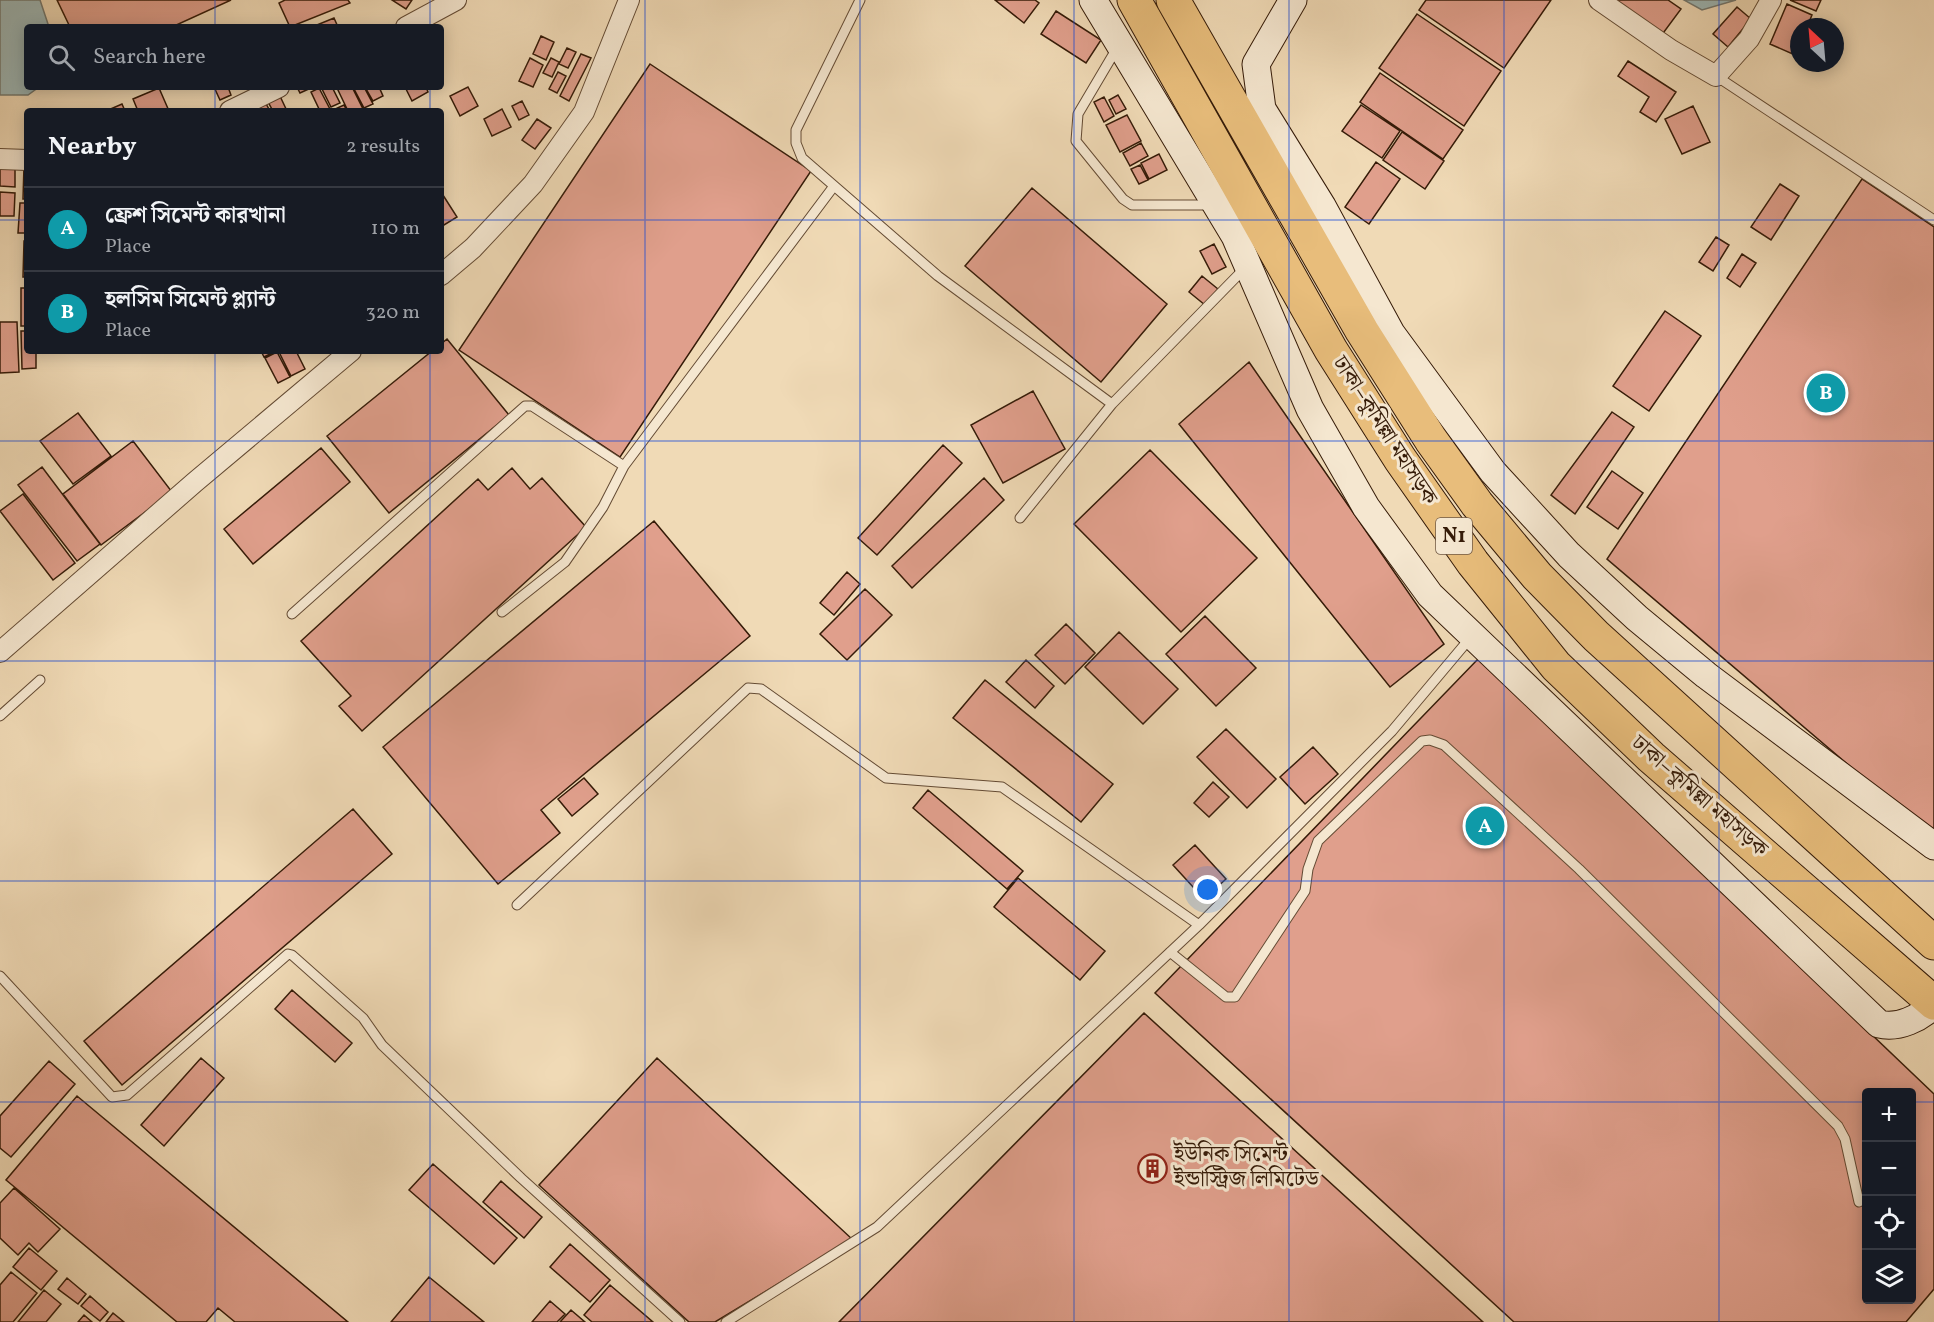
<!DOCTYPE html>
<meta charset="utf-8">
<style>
body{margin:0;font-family:Vollkorn,"Noto Serif Bengali",serif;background:#242831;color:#f1f3f6}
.controls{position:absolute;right:18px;bottom:18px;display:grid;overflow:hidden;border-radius:6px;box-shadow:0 3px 15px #0003}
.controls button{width:54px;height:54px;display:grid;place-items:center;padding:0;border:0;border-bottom:2px solid #363941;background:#171b24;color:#f1f3f6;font:30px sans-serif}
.compass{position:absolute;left:1790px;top:18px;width:54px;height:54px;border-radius:50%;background:#171b24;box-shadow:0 3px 15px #0003;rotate:334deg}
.you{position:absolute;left:1208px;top:890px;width:21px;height:21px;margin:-15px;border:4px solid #fff;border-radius:50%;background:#1a73e8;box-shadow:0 0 0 9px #1a73e833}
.badge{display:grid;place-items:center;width:39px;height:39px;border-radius:50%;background:#db2777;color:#fff;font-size:20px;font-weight:700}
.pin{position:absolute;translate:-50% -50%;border:3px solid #fff;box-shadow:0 2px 6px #0006}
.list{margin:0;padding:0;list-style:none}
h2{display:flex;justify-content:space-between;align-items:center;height:78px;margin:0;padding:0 24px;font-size:26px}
h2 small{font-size:20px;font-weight:400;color:#9ea1a6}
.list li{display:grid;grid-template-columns:39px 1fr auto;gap:18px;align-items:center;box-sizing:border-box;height:84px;padding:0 24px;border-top:2px solid #363941}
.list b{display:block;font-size:22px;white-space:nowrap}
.list p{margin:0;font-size:20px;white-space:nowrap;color:#9ea1a6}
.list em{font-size:20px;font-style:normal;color:#9ea1a6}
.icon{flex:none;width:33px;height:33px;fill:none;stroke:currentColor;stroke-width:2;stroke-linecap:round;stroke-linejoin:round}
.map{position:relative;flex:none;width:1934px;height:1322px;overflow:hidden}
.search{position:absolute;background:#171b24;box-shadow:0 3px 15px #0003;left:24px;top:24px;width:420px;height:66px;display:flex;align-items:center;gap:15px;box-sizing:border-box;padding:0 21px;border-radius:6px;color:#9ea1a6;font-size:22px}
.panel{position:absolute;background:#171b24;box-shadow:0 3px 15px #0003;left:24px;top:108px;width:420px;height:246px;border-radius:6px}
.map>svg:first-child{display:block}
</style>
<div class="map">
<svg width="1934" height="1322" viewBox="0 0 1934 1322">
<rect width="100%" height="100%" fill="#f0dab6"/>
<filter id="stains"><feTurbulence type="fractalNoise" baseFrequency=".00333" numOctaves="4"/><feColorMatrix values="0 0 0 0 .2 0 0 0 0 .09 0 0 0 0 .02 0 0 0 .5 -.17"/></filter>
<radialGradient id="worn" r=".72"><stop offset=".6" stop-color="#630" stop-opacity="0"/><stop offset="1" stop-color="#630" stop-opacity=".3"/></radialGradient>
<path fill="#9db8b7" stroke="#737971" stroke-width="1.5" d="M0,0H40L49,27H27V87H39L28,95H0Z
M1684,0H1736L1702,10Z"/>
<path fill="#e09f8c" stroke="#351b08" stroke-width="1.5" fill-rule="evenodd" d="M57,0H231L172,27H70Z
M285,0H348L350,3L290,27L279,3Z
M392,0H412L406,9Z
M995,0H1035L1039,3L1024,23Z
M1426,0H1551L1504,68L1419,10Z
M1610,0H1668L1681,9L1661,36Z
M1790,0H1821L1816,11Z
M1787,4L1812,15L1807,27H1799V46L1795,55L1770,44Z
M1737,7L1751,19L1728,47L1713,34Z
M1056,11L1101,40L1086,63L1041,34Z
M1417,14L1501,71L1464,126L1379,68Z
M334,18L338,27H312Z
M541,36L554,42L546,60L533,54Z
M567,48L576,52L568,68L559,64Z
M581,54L591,58L569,101L560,96Z
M530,58L543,65L533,87L519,81Z
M551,58L559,62L552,77L543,73Z
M1628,61L1676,92L1656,122L1640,112L1649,97L1618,76Z
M650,64L811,171L620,457L459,350Z
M558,72L566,76L557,93L549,89Z
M1380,73L1463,130L1443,159L1360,102Z
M214,87H228L231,95L220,100Z
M297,87H313L300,93Z
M321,87H332L340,103L331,107Z
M352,87L364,111H348L337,88Z
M353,87H364L373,104L364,108Z
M365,87H379L383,96L373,101Z
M405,87H426L428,92L412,101Z
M468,87L478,106L460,116L450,96Z
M159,88L169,111H138L133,99Z
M319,88L331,111H320L311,92Z
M279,94L287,111H273L267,100Z
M1118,95L1126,109L1116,114L1109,100Z
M1104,97L1114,116L1104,122L1094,102Z
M522,101L529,115L519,120L512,106Z
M265,102L270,111H247Z
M122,104L125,111H106Z
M344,105L347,111H334L333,110Z
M1361,105L1400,131L1382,158L1342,131Z
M1693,106L1710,142L1682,154L1665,119Z
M502,109L511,127L492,136L484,119Z
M1127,115L1141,141L1120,152L1106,125Z
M537,119L551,128L535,149L522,140Z
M1402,132L1444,161L1425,189L1383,160Z
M1141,143L1148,156L1130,166L1123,153Z
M1159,154L1167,170L1149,179L1141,163Z
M1376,162L1400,179L1369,224L1345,207Z
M1140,165L1148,180L1139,184L1131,169Z
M24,166H27V199H23Z
M0,168L15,169V187L0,186Z
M1862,179L1934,227V838L1607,559Z
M1780,184L1799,196L1771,240L1751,227Z
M1032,188L1167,304L1101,382L965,266Z
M0,192L15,193L14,216H0Z
M441,192L457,217L444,225L441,221Z
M20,203H27V233H18Z
M1716,237L1729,245L1713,271L1699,262Z
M24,241H27V277H23Z
M1214,244L1226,267L1212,274L1200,251Z
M1742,254L1756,263L1740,287L1727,278Z
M1202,276L1218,289L1205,305L1189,292Z
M21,288H27V326H21Z
M1665,311L1701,336L1649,411L1613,386Z
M0,322H17L19,372L0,373Z
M21,331H27V351H36V368L22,369Z
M447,339L509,415L389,513L327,436L432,351H441V344Z
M261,351H276L264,357Z
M296,351L305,369L291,376L279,352Z
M277,352L290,377L278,383L265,358Z
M1249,362L1444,644L1390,687L1179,424Z
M1033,391L1065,449L1003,483L971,425Z
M1612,412L1634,427L1575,514L1551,495Z
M78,413L111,456L73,484L40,441Z
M133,441L172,492L101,545L63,494Z
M943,445L962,463L877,555L858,538Z
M321,448L350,482L253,564L224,529Z
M1150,450L1257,558L1181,632L1074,524Z
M42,467L100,544L77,561L18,485Z
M512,468L530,489L542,478L586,527L362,731L339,706L351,696L301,641L478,479L488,490Z
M1612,471L1643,493L1618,529L1587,507Z
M984,478L1004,500L912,588L892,566Z
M23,494L75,563L53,580L0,511Z
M654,521L750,636L541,810L560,833L498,884L383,747Z
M847,572L860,584L834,615L820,603Z
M865,589L892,615L847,660L820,634Z
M1205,616L1256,668L1216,706L1166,654Z
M1066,624L1095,653L1065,684L1035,655Z
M1119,632L1178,689L1143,724L1085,667Z
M1478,659L1934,1094V1289L1906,1322H1514L1155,993ZM1866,1092H1912V1300H1866Z
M1026,660L1054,686L1035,708L1006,682Z
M985,680L1113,784L1081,822L953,718Z
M1226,729L1276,779L1247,808L1197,757Z
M1313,747L1338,774L1305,804L1280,777Z
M584,778L598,794L572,816L558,799Z
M1213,782L1229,797L1209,817L1194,803Z
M928,790L1023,871L1007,889L913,808Z
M353,809L392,854L122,1085L84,1041Z
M1195,845L1226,879L1204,899L1173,865Z
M1018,878L1105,951L1080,980L994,907Z
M292,990L352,1043L335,1062L275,1009Z
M1144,1013L1483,1322H839Z
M201,1058L224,1078L164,1146L141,1125Z
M657,1058L852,1239L715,1322H689L539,1185Z
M49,1061L75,1084L11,1157L0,1148V1116Z
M77,1096L348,1322H235L218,1308L206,1322H177L6,1180Z
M433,1164L517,1238L494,1264L409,1190Z
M501,1181L542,1217L524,1238L483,1202Z
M14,1188L60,1229L38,1252L29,1243L18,1255L0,1238V1203Z
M570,1244L610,1280L590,1302L550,1267Z
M29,1248L57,1271L41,1290L13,1267Z
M11,1272L37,1293L13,1322H0V1285Z
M429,1277L484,1322H391Z
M67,1278L86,1294L78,1304L58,1289Z
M610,1285L653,1322H592L584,1315Z
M44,1290L61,1304L46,1322H18Z
M90,1296L108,1312L100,1321L81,1306Z
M550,1301L565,1314L557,1322H532Z
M571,1310L585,1322H560Z
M113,1313L124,1322H106Z
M84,1315L92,1322H78Z"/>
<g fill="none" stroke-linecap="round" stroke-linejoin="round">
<defs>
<path id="lane" d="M860,0L796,130V143L802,158L938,276L1112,404L1020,518
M1117,48L1078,114L1076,141L1123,199L1132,205H1211
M1716,76L1934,220
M1112,404L1245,268
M502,612L565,562L603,507L624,466L834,186
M292,614L525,406H532L624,466
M0,716L40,680
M517,905L748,688L761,689L886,778L1002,787L1199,925
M1170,952L1226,997H1235L1305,891L1308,869L1318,841L1422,741L1430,740L1444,745L1579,869L1838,1126L1845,1139L1859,1202
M0,976L112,1097L127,1095L288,954L292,955L363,1018L382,1045L521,1178L680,1322
M726,1322L877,1227L1199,925L1392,731L1471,637"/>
<path id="street" d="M1599,0L1671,50L1716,76L1749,39L1771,0
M406,27L456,0
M230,111L279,87
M0,159L27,160
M441,275L473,248L533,184L584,112L629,0
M0,652L195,482L351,351"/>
<path id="secondary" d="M1093,0L1235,236L1310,409L1366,507L1430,595L1879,1024C1898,1029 1921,1018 1934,1004
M1293,0L1256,64L1262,109L1322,206L1391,333L1493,472L1569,555L1637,618L1706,675L1934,846"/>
<path id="highway" d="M1134,0L1331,350L1400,459L1473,563L1556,666L1651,757L1934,1003
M1173,0L1362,331L1431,440L1477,504L1537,576L1596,636L1934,943"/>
</defs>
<use href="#lane" stroke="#644b34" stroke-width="11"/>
<use href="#street" stroke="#644b34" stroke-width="22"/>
<use href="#secondary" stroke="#351b08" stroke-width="29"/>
<use href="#highway" stroke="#351b08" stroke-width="35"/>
<use href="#lane" stroke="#f5e7d0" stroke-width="9"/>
<use href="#street" stroke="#f5e7d0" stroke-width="20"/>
<use href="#secondary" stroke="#f5e7d0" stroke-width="27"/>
<use href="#highway" stroke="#e8bd7b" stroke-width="33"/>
</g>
<path fill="none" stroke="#1d4ed8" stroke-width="1.5" stroke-opacity="0.55" d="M215,0V27M430,0V27M645,0V1322M860,0V1322M1074,0V1322M1289,0V1322M1504,0V1322M1719,0V1322M215,87V111M430,87V111M0,220H27M441,220H1934M215,351V1322M430,351V1322M0,441H1934M0,661H1934M0,881H1934M0,1102H1866M1912,1102H1934"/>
<defs>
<symbol id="building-ring" viewBox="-11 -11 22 22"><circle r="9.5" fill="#f5e7d0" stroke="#8f2418" stroke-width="1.5"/><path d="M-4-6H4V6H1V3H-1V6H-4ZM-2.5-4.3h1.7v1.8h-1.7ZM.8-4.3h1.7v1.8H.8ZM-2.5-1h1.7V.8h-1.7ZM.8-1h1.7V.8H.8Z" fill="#8f2418"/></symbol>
</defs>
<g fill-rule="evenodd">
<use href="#building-ring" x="1136" y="1152" width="33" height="33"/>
</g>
<g text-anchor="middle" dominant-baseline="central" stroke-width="6" stroke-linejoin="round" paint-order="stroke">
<rect fill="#f5e7d0" stroke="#6f5844" stroke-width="1.5" x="1436" y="518" width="36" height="36" rx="4.5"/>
<g font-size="21" font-weight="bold" fill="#351b08">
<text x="1454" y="536">N1</text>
</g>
<g font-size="22" fill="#351b08" stroke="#f5e7d0">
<text transform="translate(1384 431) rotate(57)">ঢাকা–কুমিল্লা মহাসড়ক</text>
<text transform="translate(1699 797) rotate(41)">ঢাকা–কুমিল্লা মহাসড়ক</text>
</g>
<g font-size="22" fill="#351b08" stroke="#f5e7d0" text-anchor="start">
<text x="1174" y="1155">ইউনিক সিমেন্ট<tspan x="1174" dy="25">ইন্ডাস্ট্রিজ লিমিটেড</tspan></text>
</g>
</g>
<rect width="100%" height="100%" filter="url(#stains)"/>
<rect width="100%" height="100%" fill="url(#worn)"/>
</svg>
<div class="controls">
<button>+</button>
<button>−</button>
<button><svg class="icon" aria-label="locate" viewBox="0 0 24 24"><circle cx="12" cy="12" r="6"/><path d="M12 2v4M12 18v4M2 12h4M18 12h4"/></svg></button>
<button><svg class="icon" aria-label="layers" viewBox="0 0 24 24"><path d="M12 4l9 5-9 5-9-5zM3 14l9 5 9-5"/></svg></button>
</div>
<svg class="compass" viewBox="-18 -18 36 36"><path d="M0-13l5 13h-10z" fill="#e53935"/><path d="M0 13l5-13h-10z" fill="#9ea1a6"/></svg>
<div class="you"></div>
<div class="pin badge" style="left:1485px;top:826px;background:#0f9aa8">A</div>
<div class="pin badge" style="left:1826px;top:393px;background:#0f9aa8">B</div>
<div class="search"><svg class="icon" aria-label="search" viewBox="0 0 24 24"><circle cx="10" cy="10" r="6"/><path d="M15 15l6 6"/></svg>Search here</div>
<section class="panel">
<h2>Nearby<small>2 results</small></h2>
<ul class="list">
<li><span class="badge" style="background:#0f9aa8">A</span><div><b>ফ্রেশ সিমেন্ট কারখানা</b><p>Place</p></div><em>110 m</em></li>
<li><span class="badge" style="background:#0f9aa8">B</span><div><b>হলসিম সিমেন্ট প্ল্যান্ট</b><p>Place</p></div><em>320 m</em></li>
</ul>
</section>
</div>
